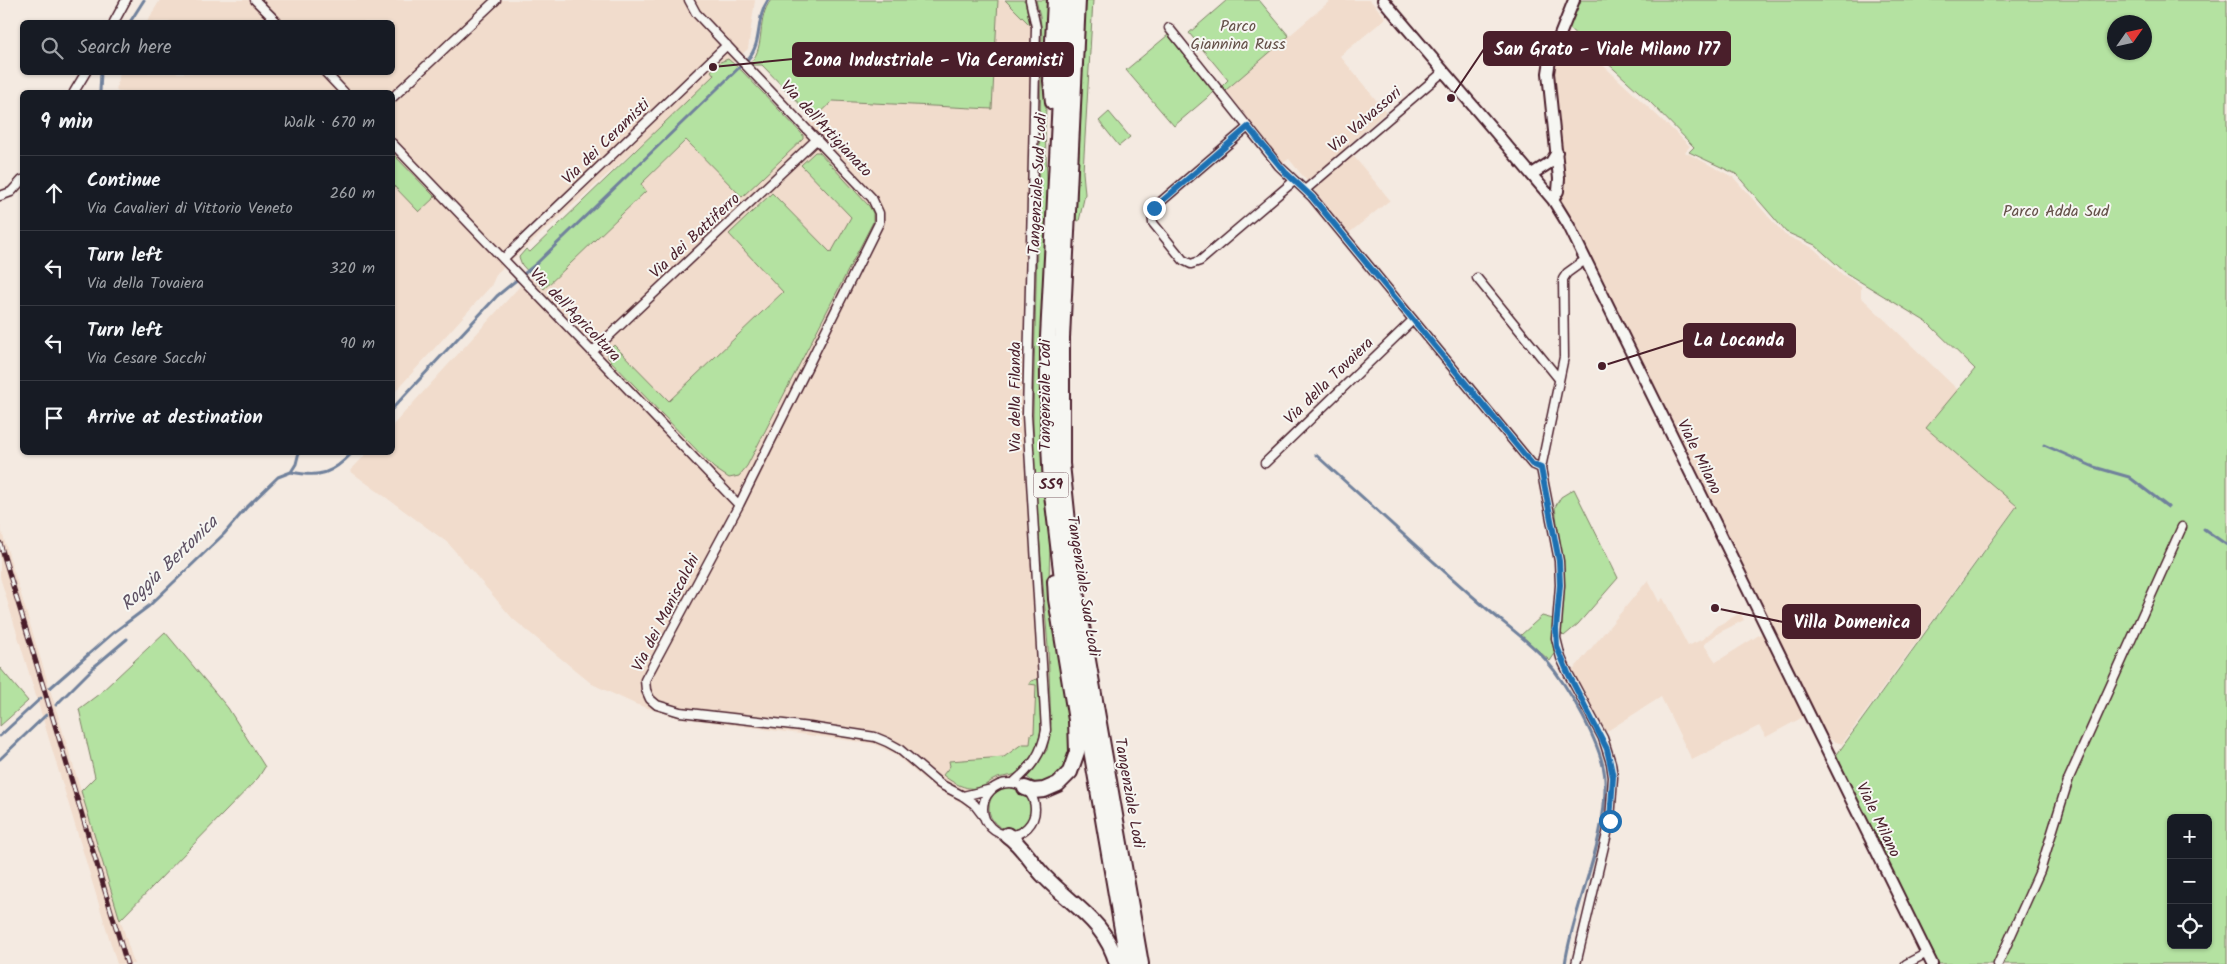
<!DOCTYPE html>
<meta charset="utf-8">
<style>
body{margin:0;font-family:Kalam,sans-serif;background:#242831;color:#f1f3f6}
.controls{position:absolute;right:15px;bottom:15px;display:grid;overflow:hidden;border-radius:8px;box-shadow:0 1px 4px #0004}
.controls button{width:45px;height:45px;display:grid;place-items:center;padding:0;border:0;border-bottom:1px solid #363941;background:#171b24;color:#f1f3f6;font:25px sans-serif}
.compass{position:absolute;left:2107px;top:15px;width:45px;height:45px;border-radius:50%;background:#171b24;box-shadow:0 1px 4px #0004;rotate:56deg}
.stop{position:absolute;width:15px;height:15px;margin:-11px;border:4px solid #1f6fb2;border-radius:50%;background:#fff}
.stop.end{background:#1f6fb2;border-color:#fff;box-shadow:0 1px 5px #0008}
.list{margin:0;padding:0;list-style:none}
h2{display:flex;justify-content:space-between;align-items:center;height:65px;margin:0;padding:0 20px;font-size:21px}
h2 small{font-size:16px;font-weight:400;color:#9ea1a6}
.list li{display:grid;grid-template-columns:32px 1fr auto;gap:15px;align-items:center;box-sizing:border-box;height:75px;padding:0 20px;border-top:1px solid #363941}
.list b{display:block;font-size:19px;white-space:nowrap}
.list p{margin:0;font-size:16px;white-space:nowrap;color:#9ea1a6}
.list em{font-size:16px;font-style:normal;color:#9ea1a6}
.icon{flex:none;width:28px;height:28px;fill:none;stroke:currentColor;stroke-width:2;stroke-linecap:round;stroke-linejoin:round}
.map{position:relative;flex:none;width:2227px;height:964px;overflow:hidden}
.search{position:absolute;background:#171b24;box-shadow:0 1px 4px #0004;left:20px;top:20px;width:375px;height:55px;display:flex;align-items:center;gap:12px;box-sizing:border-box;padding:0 18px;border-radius:8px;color:#9ea1a6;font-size:19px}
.panel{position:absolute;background:#171b24;box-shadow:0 1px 4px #0004;left:20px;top:90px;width:375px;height:365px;border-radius:8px}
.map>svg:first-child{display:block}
</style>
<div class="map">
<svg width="2227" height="964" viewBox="0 0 2227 964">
<rect width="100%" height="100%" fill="#f4eae1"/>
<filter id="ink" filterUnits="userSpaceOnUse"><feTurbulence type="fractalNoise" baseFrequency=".02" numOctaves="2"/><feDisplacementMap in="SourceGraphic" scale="10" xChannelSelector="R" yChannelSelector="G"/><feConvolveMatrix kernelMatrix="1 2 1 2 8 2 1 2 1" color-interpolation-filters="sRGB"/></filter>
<g filter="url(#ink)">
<path fill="#f1dccc" d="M160,0H755L748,49L497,273L491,286L393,394L392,92H118L116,90L120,73L392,72V22H147Z
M998,0H1005L1042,37L1033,415V459L1048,647L1051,723L1047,750L1027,777L1007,779L998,782L989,787L969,807L935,788L893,753L875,744L675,717L635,704L592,684L513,619L448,543L350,471L367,453L392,452L393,425L520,286L532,276L544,289L646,191L640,185L687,140L803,135L800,132L833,101L992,109Z
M1331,0H1370L1386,18L1340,56L1386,112L1346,147L1390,200L1349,233L1289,159L1283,163L1226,90Z
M1564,29L1690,146L1685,152L1733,177L1785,235L1813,248L1843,275L1861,286V297L1958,390L1926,428L2016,506L1842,744L1814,734L1805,716L1766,737L1759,726L1692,760L1661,697L1601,735L1569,675L1648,580L1659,602L1663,598L1688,646L1703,639L1719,625L1740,613L1744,620L1720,632L1705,643L1704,645L1716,662L1767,630L1556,198L1550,73Z
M0,526L81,791L134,964H117L0,577Z"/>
<path fill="#b4e2a1" stroke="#7f8066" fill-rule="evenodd" d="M771,0H998L992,109L833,101L814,119L762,65H753L751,62C766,46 756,18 771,0Z
M1005,0H1025L1030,25Z
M1036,0H1051L1045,129L1048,202L1042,322L1041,415L1050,542L1049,583L1068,705L1072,747L1069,763L1054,782L1036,784L1027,777L1047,750L1051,723L1048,647L1033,459V415L1042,37L1040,16Z
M1086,0H1093L1083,172L1085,194L1079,221L1076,220Z
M1227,0H1259L1289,36L1226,90L1222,86L1228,80L1189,33Z
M1579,0H2227V964H1939L1835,757L2017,506L1926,428L1975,369L1928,323L1846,273L1815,245L1786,232L1736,174L1689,152L1694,147L1649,101L1569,28ZM2114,22H2144V52H2114ZM2171,818H2208V945H2171Z
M1168,35L1214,92L1174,126L1126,70Z
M728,59L742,71L803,135V139L742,197L686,140L641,184L646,191L544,289L522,265L519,257L526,249L530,252L714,75L711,71L720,62Z
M1109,112L1130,137L1119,146L1099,121Z
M815,152H819L869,206L873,213V222L747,466L739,476L729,478L714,468L608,358V351L614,345L669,401L783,292L729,234L772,193L831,253L851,217L801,165Z
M392,153L435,197L419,212L393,185Z
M1574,489L1618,578L1578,624L1564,636L1560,632L1564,578L1555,507L1561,497Z
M1542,616L1553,619L1554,655L1550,661L1521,635Z
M165,632L228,708L265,767L258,778L120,920L81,791L95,777L79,709L99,694Z
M0,668L28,701L0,726Z
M1037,679L1039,680C1041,714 1048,750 1017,773C1011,777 1002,776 995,779C990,781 986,785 982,787C969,792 952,783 943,775L950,766L949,761L1004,757L1022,744H1030L1031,734L1034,733L1036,685L1029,684L1031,681Z
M989 808a22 22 0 1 1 44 0a22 22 0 1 1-44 0Z"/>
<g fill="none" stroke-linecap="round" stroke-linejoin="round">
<path stroke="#70819c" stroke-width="3" d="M130,22L144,0
M100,92L101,72
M392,409L497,296L536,264L748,59C763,42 755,19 768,0
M2044,445L2094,467L2129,477L2168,507
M1316,455C1370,504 1424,554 1479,602C1500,621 1526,638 1545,659C1567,684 1604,747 1605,780C1607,843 1574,902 1565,964
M291,472C320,478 332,474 353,452
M2204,529L2227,545
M50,688L113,633L149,606L224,534L246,508L278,477L291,472L296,464L299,452
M56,705L95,666L127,639
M0,736L41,698
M0,759L46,715"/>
<defs>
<path id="street" d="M255,0L277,22
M689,0L696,13L872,198L879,213V223L739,505L645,680L646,690L650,699L657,705L680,712L810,727L875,737L887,742L898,748L940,784L963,796L974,804L984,817
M114,22L126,0
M1169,28L1279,166L1312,197L1532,464L1541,468
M325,72L344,92
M74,92L86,72
M392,98L496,0
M1248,127L1157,205L1152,211L1153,223L1183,260L1191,264L1200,261L1294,181
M392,143L739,505
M1305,190L1443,72
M0,196L11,192L22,180
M503,259L727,45
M1477,278L1559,379
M592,352L817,139
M1265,463L1413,320
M1013,783C1031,768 1042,754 1046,730L1027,415L1036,27L1030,0
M983 809a26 26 0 1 1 52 0a26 26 0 1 1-52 0Z
M963,796L992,789
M1576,964L1610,821L1613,777L1611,763L1603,738L1568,673L1561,658L1556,638L1560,585L1559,561L1541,468L1564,357L1563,279L1567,273L1585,260
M1906,964L1927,953
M1998,964L2040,871L2069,778L2182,527"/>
<path id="secondary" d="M1383,0L1553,200L1569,226L1932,964
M1532,174L1551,162L1557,152
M1553,200L1558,191L1559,179L1548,73L1550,60L1574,0"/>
<path id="highway" d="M1065,0L1048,337V423L1051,486L1063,587L1128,964
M1078,0L1062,338V464L1074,580L1141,964
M1053,102L1051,81L1055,0
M1025,788L1033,791L1044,790L1058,784L1070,772L1077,752L1076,720L1056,599L1055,581
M1007,835C1023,846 1031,863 1045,877C1074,907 1105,921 1117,964"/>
</defs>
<use href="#street" stroke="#4a1f2b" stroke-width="11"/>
<use href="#secondary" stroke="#4a1f2b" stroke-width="14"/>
<use href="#highway" stroke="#4a1f2b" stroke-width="18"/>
<use href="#street" stroke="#f6f6f2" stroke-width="8"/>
<use href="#secondary" stroke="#f6f6f2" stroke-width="10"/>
<use href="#highway" stroke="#f6f6f2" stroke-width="14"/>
<defs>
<path id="rail" d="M0,543L127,964"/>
</defs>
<use href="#rail" stroke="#4a1f2b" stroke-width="5"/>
<use href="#rail" stroke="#f6f6f2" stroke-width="3" stroke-dasharray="9" stroke-linecap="butt"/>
</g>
</g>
<g fill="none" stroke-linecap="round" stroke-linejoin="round" filter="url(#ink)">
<path stroke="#1f6fb2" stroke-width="6" d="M1154,208L1248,127L1285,172L1312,197L1532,464L1541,468L1559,561L1560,585L1556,629L1557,647L1568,673L1607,749L1613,777L1610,821"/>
</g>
<g text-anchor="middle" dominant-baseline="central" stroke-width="4" stroke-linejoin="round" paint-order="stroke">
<rect fill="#f6f6f2" stroke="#7e6067" stroke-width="1" x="1033.5" y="472.5" width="35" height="25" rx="4"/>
<g font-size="15" font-weight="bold" fill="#4a1f2b">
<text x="1051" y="485">SS9</text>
</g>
<g font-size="16" fill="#645048" stroke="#f6f6f2">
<text x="1238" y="26">Parco<tspan x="1238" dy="18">Giannina Russ</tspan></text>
<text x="2056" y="211">Parco Adda Sud</text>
</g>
<g font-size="16" fill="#4a1f2b" stroke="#f6f6f2">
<text transform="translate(1365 120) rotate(-41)">Via Valvassori</text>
<text transform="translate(826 129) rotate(47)">Via dell'Artigianato</text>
<text transform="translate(606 142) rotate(-44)">Via dei Ceramisti</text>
<text transform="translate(1038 184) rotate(-87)">Tangenziale Sud Lodi</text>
<text transform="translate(695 236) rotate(-43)">Via dei Battiferro</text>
<text transform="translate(575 315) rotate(46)">Via dell'Agricoltura</text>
<text transform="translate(1329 381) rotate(-44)">Via della Tovaiera</text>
<text transform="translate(1045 395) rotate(-90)">Tangenziale Lodi</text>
<text transform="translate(1015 397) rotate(-90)">Via della Filanda</text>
<text transform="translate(1699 457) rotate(64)">Viale Milano</text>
<text transform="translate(1083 586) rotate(81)">Tangenziale Sud Lodi</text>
<text transform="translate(666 613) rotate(-63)">Via dei Maniscalchi</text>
<text transform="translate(1129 793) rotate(80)">Tangenziale Lodi</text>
<text transform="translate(1878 820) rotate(64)">Viale Milano</text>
</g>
<g font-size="18" font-style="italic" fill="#5d5063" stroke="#f6f6f2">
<text transform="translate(170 564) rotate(-44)">Roggia Bertonica</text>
</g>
</g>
<path fill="none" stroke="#4a1f2b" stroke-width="2" d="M1451 98L1484 49M713 67L793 59M1602 366L1684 340M1715 608L1783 622"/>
<g fill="#4a1f2b" stroke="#f6f6f2" stroke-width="2">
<circle cx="1451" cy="98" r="5"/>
<circle cx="713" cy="67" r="5"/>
<circle cx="1602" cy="366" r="5"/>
<circle cx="1715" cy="608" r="5"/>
</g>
<g fill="#4a1f2b" stroke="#4a1f2b" stroke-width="2">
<rect x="1484" y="32" width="246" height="33" rx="5"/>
<rect x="793" y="43" width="280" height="33" rx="5"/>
<rect x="1684" y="324" width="111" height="33" rx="5"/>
<rect x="1783" y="605" width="137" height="33" rx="5"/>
</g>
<g font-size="18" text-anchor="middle" font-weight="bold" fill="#fff">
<text x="1607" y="55">San Grato - Viale Milano 177</text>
<text x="933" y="66">Zona Industriale - Via Ceramisti</text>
<text x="1739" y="346">La Locanda</text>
<text x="1852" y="628">Villa Domenica</text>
</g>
</svg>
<div class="controls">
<button>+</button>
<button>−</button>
<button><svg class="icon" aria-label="locate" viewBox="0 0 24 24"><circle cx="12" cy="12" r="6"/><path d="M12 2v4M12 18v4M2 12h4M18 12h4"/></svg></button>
</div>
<svg class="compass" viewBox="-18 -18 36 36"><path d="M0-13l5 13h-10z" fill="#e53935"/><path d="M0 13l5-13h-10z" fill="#9ea1a6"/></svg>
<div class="stop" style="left:1610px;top:821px"></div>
<div class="stop end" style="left:1154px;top:208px"></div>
<div class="search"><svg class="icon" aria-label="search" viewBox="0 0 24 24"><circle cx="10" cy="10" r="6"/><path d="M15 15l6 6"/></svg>Search here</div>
<section class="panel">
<h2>9 min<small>Walk · 670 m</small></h2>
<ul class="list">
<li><svg class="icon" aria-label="ahead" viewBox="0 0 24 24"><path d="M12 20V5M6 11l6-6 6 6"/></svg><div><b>Continue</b><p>Via Cavalieri di Vittorio Veneto</p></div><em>260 m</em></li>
<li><svg class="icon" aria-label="left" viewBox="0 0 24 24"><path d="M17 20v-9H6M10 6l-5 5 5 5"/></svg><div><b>Turn left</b><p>Via della Tovaiera</p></div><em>320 m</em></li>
<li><svg class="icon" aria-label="left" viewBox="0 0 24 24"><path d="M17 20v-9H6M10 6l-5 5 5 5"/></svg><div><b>Turn left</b><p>Via Cesare Sacchi</p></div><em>90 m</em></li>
<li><svg class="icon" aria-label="arrive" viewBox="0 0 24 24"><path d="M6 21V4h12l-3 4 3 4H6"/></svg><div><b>Arrive at destination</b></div></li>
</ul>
</section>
</div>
